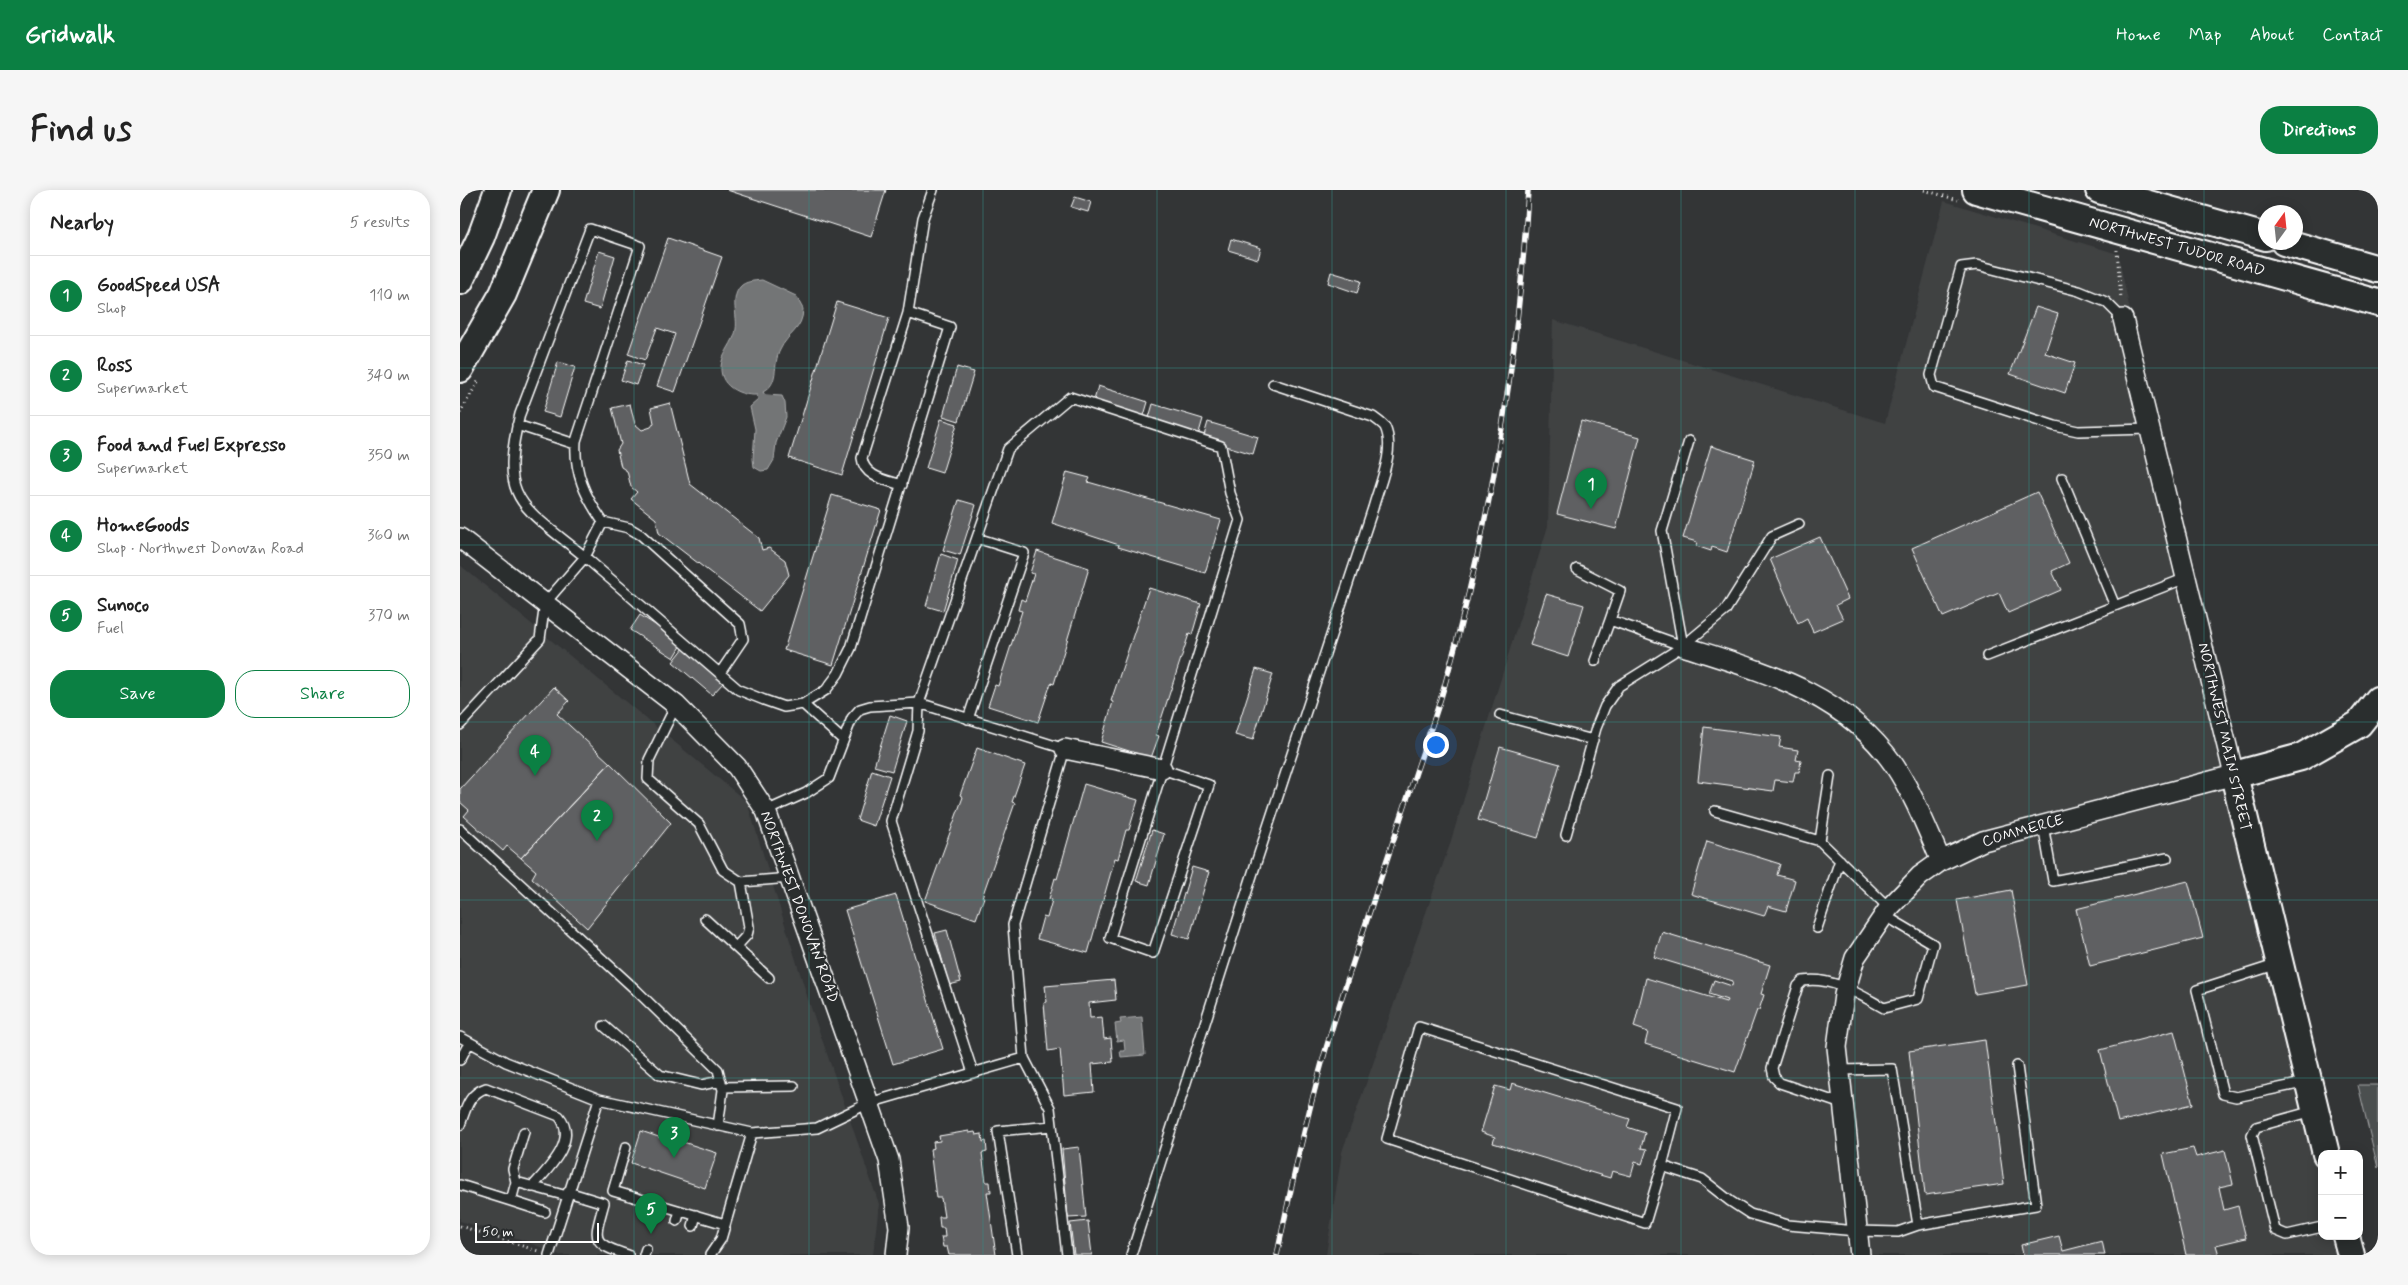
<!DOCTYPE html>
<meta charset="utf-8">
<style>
body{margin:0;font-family:Mynerve,sans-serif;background:#f6f6f6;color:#222}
.controls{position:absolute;right:15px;bottom:15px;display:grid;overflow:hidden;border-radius:10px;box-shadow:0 2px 12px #0003}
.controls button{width:45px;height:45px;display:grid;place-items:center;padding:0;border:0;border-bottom:1px solid #e0e0e0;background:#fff;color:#222;font:25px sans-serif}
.compass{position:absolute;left:1798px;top:15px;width:45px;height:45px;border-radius:50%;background:#fff;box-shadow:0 2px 12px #0003;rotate:15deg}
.scale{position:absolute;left:15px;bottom:12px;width:124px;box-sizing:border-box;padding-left:5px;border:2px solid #fff;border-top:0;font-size:14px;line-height:18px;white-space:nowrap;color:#fff;-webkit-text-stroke:4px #2a2d2e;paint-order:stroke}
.you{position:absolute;left:975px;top:554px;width:18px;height:18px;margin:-12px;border:4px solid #fff;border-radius:50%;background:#1a73e8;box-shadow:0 0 0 8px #1a73e833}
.badge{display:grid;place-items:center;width:32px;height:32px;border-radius:50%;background:#0b8043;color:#fff;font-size:16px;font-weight:700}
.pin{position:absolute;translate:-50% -41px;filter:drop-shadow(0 1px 2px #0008)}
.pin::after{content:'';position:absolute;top:26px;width:18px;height:15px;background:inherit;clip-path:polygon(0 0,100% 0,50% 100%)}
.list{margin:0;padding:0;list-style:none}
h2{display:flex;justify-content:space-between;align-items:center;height:65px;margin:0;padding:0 20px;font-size:21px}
h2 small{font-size:16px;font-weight:400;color:#767676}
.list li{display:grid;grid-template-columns:32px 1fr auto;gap:15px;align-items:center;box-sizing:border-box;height:80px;padding:0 20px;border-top:1px solid #e0e0e0}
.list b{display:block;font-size:19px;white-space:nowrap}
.list p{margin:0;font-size:16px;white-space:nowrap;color:#767676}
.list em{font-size:16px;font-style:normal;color:#767676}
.actions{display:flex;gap:10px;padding:15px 20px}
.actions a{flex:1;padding:11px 0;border:1px solid #0b8043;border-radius:20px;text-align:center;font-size:18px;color:#0b8043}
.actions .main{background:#0b8043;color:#fff}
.map{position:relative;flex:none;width:1918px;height:1065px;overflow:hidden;border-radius:20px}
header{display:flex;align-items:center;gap:30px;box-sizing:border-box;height:70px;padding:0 25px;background:#0b8043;color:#fff}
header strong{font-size:24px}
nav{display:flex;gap:28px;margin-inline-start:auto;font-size:18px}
.intro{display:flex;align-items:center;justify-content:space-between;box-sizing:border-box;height:120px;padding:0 30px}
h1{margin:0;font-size:35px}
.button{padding:12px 22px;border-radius:20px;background:#0b8043;color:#fff;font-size:18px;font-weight:700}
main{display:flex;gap:30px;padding:0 30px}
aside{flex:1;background:#fff;border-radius:20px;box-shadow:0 2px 12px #0003}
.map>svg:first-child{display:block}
</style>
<header>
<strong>Gridwalk</strong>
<nav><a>Home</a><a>Map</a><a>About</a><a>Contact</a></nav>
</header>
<div class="intro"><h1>Find us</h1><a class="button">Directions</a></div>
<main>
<aside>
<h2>Nearby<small>5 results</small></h2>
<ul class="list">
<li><span class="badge">1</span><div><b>GoodSpeed USA</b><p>Shop</p></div><em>110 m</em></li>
<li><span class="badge">2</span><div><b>Ross</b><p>Supermarket</p></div><em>340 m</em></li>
<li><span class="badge">3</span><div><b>Food and Fuel Expresso</b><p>Supermarket</p></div><em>350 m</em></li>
<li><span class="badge">4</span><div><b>HomeGoods</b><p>Shop · Northwest Donovan Road</p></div><em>360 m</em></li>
<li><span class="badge">5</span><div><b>Sunoco</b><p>Fuel</p></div><em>370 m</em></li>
</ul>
<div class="actions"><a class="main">Save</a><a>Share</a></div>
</aside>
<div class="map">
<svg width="1918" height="1065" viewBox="0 0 1918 1065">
<rect width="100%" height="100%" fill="#333536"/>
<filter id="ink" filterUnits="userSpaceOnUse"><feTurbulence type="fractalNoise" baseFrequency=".02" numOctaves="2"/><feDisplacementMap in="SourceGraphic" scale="10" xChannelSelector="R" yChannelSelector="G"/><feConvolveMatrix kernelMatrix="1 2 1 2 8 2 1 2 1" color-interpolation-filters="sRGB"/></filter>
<g filter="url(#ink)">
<path fill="#404243" d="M1484,11L1658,64L1732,413L1862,964V1046H1886L1890,1065H866L882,962L989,657L1088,336L1093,130L1425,233Z
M0,375L287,612L348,809L419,1014L413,1065H100L60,1049L0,1031Z"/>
<path fill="#4c4f50" stroke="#a6a7a8" d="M1898,895H1918V978Z"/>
<path fill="#737576" stroke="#abacad" d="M302,90L336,106L343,119C343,140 327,144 320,160C312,175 320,193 303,202L305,205L322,206L325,213L326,227L316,253L314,270L308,280L301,281L294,277L293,269L295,239L290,217L298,210L297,205C276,206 254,192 263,168C267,158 275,149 276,139C278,126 270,109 280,97C285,91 294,91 302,90Z
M682,827L685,865L661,867L660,861H665L664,850L657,851L655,834L661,833L660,829Z"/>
<path fill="#5f6162" stroke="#fff" d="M267,0H426L411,47Z
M615,7L631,12L628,22L611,17Z
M208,48L262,67L215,202L197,196L215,144L197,138L185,170L168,164Z
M771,49L801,58L798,69L768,60Z
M139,61L155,66L140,119L123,114Z
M871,82L901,91L897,103L868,93Z
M377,112L429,128L382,285L329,268Z
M1576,117L1598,124L1585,163L1615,173L1605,203L1550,184Z
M168,170L183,175L176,195L161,190Z
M98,172L115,177L100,227L83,222Z
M497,177L514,182L499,231L483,226Z
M638,196L688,212L683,229L633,214Z
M210,213L230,294L299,348L302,360L309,358L325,370L329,385L300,421L199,343L196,329L171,309L177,302L171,297L167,281L161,277L157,260L161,254L152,218L170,214L175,234L182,240L191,237L194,233L191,218Z
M693,214L743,229L738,246L688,231Z
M481,229L497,234L482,283L466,278Z
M1121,231L1180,247L1156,339L1097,324Z
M748,232L798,247L793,264L743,249Z
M1251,256L1295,270L1267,362L1252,357L1251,361L1236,356L1237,352L1223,348Z
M607,282L630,288L628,292L761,330L745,383L658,357L659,355L592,333Z
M1577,302L1609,373L1592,381L1601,400L1548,423L1539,403L1483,427L1452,358Z
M372,305L421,320L373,475L324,460Z
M499,310L516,315L500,365L483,360Z
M1360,347L1388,409L1376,415L1383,429L1353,442L1347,428L1338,433L1310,369Z
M577,361L629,378L594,494L591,493L578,532L528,516L535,495L538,496L562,421L558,420L561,409L565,411L574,384L570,383Z
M481,364L498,370L483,421L466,416Z
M689,398L741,414L732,445L729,444L696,545L699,546L691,568L641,552L653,512L651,511Z
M1086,404L1124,415L1108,467L1070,455Z
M180,425L223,453L214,468L170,440Z
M224,458L264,492L252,505L213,472Z
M796,479L813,484L793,550L775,545Z
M94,497L109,511L97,524L150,573L61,668L47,656L43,661L4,626L9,620L0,612V599Z
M430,525L447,531L432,581L414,576Z
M1244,537L1321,547L1319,557L1338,560L1336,570L1341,571L1339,582H1335L1333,592L1315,590L1313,601L1238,591Z
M1040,557L1100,574L1078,648L1018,630Z
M517,558L565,575L552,612L555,613L522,707H524L516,729L465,711L503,607L500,605Z
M150,573L211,633L127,738L72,688L76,681L61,668Z
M412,580L430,586L414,636L397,630Z
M624,594L678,610L669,640H666L658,669L655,668L628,763L577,749L583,727L587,728L592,710L589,709L595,688L597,689Z
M692,640L704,644L689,695L676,691Z
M1247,651L1320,674L1317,685L1335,690L1326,721L1308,716L1304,726L1231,704Z
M732,677L749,682L729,749L712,744Z
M1728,691L1743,748L1630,776L1616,719Z
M1551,700L1568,795L1515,804L1497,710Z
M436,705L483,859L433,874L385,720Z
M487,740L501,792L489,795L475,743Z
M1202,742L1310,775L1301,804L1304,805L1299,820H1297L1275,882L1185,854L1188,842L1174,837L1186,788L1266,812L1267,810L1249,804L1254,790L1272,796L1273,791L1194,767Z
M654,790L656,810L629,813L630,828L642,827L644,849L651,848L653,872L632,874L634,902L604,905L600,859L588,861L584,813L587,812L585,796Z
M1714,841L1733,914L1658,932L1640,860Z
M1525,850L1544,994L1465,1005L1449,861Z
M1052,893L1170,929L1167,937L1185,943L1181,958L1187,959L1182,974L1175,972L1171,986L1152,981L1150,988L1033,953L1035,947L1021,942L1035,896L1050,900Z
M181,941L219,954L220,951L257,963L245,998L171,973Z
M509,941V943L515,942L516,945L522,944L523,952L526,951L527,962L522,963L526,992H530L531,1002H527L536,1065H489L487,1057H483L481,1047H485L484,1038H480L479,1027H484L481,1008H476L470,959L474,958L473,952L480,951L479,946Z
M619,957L626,1027L608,1028L602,959Z
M1733,958L1736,967L1765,960L1773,994L1759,997L1764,1020L1778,1016L1786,1048L1756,1055L1759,1065H1726L1703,964Z
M628,1031L632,1065H614L610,1033Z
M1599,1046L1603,1061L1642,1051L1645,1065H1563L1561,1055Z"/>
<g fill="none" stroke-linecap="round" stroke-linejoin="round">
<defs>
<path id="lane" d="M130,39L180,56L116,251C114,283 125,306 143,332L125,367C62,315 38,312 60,224Z
M1663,129L1646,112L1619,101L1517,75L1501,77L1471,185L1474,197L1595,236L1618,241L1690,239
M57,235L115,254
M1602,288L1655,416
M442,295C426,290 404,287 402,268L448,123
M143,332L169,338L181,345L280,434L283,449L260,483
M1117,379L1160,401L1150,430
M1223,456L1202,341L1229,251
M1527,466L1726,388
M1135,471L1150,430L1223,456
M343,514L383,550
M216,515L189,570L188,589L239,634L263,680L281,692L330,688
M1040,525L1133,550
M508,529L564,363L517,348
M0,535L80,449L85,413L125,367L279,500L304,510L324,517L343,514L366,500L378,484L391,458L490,137L448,123L463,28L473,0
M1255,621L1360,651L1429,718
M1583,635L1593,691L1707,668
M0,639L176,800L258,880L263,900L258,936
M1106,645L1136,538L1145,516L1159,496L1223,456L1265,421L1312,346L1339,334
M1360,651L1370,586
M245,729L309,788
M1357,738L1380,670
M276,757L287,745L289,737L281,692
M1818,774L1737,800L1763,904L1776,907L1848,892
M144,836L200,885L241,895L261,891
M0,847L46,872L139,909L292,943L357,938L409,913L564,868L553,735L605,559L459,513L410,516L400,519L392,528L369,588L346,603L306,621
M564,868L590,918L607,1065
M0,870L9,853
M513,883L431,631L458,541L459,513L548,259L610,207L761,256L770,303L780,330L650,748L693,763L749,595L702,579
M262,897L334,896
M1382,914L1320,893L1314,887L1312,878L1338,796L1343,791C1372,786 1400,805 1424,818L1458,809L1473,754L1424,725
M1853,921L1796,937L1792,945L1815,1040L1827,1045L1862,1037
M0,935C6,919 8,904 26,898L99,926C119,950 88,979 72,997
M166,957L153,1001L265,1034
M1202,976L1185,1033L927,949L959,837L1217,918L1202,976L1242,989L1270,1011L1290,1024L1328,1035L1397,1041L1438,1042L1458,1035L1432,879L1379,880
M56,992L53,979L64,942
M0,995L51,1011L56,992L107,1006
M108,1002L144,1013C134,1050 130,1053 168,1065
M51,1011L85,1022
M196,1024L199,1014
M217,1031L220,1021
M1458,1035L1576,1015L1557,876
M233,1036L236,1025
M89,1065L139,909
M184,1065L186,1059
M250,1065L261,1049L292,943
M557,1065L538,941L592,936
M671,1065L796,673L913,318C919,295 936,260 925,237C922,233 917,230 913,227L813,194"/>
<path id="street" d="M0,348L216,515L277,577L306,621L429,970L439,1037L436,1065
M1223,456C1304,482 1383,502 1434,575C1454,605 1467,639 1481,671
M605,559L702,579
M1400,1065L1377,857L1384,805L1395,768L1429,718L1460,686L1481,671L1523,651L1774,585L1663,129"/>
<path id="secondary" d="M1516,0L1918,113
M1639,0L1806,47
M1824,52L1918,79
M0,91L21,47L38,0
M0,179L43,104L86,0
M1866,964L1774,585L1841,567L1899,534L1918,510
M1886,1046L1891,1065"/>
</defs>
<use href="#lane" stroke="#fff" stroke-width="12"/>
<use href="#street" stroke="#fff" stroke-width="22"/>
<use href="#secondary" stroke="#fff" stroke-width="30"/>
<path stroke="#fff" stroke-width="3" stroke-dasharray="1 4" stroke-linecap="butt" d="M1464,0L1498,10
M1657,60L1661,109
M0,223L19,190
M0,1036L78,1061"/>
<use href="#lane" stroke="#2a2d2e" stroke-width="9"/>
<use href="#street" stroke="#2a2d2e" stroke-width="19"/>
<use href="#secondary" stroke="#2a2d2e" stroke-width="26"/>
<defs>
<path id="rail" d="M817,1065C833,988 850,910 873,835C899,752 927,670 954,588C964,557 976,526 985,494C1030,333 1059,167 1068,0"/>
</defs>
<use href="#rail" stroke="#fff" stroke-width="5.5"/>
<use href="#rail" stroke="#2a2d2e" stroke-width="4" stroke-dasharray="11" stroke-linecap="butt"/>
</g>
</g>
<path fill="none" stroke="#338b84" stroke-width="1" stroke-opacity="0.55" d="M174,0V1065M349,0V1065M523,0V1065M697,0V1065M872,0V1065M1046,0V1065M1221,0V1065M1395,0V1065M1569,0V1065M1744,0V1065M0,178H1918M0,355H1918M0,532H1918M0,710H1918M0,888H1918"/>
<g text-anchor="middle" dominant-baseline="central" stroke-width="4" stroke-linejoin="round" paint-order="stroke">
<g font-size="15" fill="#fff" stroke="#2a2d2e">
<text transform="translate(1717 57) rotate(16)">NORTHWEST TUDOR ROAD</text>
<text transform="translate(1764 547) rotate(77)">NORTHWEST MAIN STREET</text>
<text transform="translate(1563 641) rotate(-16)">COMMERCE</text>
<text transform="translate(339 717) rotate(70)">NORTHWEST DONOVAN ROAD</text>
</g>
</g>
</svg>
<div class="controls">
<button>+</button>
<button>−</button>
</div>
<svg class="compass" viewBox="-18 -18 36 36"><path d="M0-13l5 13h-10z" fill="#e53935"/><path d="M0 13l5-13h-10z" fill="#767676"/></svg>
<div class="scale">50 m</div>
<div class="you"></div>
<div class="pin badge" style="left:1131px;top:319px">1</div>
<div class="pin badge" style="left:137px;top:651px">2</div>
<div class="pin badge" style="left:214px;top:968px">3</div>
<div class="pin badge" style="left:75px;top:586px">4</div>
<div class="pin badge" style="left:191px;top:1044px">5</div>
</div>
</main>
